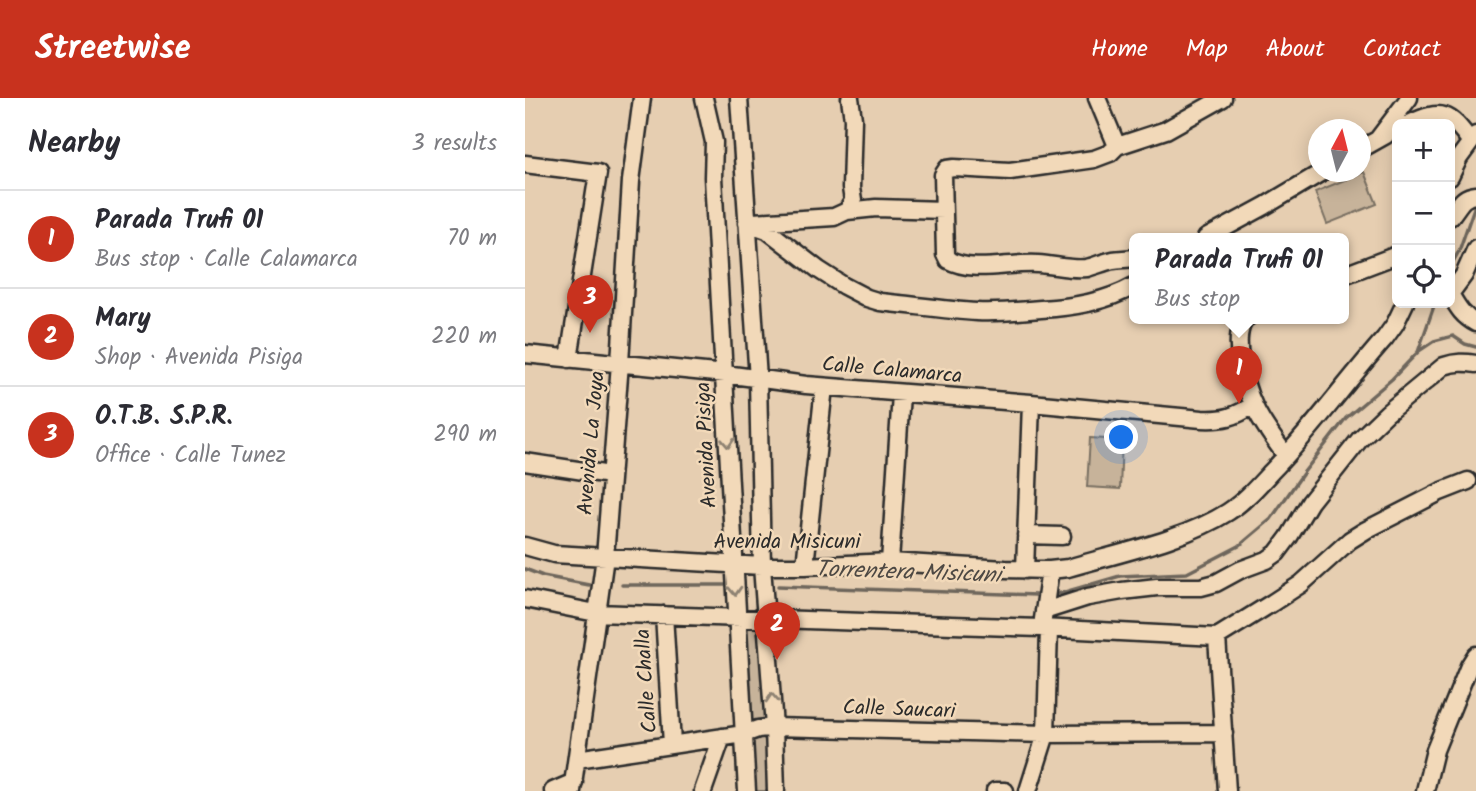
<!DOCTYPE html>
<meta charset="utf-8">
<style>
body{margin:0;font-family:Kalam,sans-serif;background:#f7f7f7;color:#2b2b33}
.controls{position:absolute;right:21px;top:21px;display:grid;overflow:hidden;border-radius:10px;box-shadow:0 4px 18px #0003}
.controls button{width:63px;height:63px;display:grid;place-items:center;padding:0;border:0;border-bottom:2px solid #e1e1e2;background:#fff;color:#2b2b33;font:35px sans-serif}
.compass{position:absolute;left:783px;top:21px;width:63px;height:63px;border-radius:50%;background:#fff;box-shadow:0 4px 18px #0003;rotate:7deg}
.you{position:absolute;left:597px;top:340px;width:24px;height:24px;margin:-18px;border:5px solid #fff;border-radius:50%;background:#1a73e8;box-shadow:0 0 0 10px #1a73e833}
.badge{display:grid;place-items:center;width:46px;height:46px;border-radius:50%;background:#c8321e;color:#fff;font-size:23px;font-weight:700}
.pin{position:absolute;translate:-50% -58px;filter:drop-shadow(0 2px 4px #0008)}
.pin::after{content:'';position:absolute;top:37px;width:24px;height:21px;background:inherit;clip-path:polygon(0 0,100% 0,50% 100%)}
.popup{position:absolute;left:604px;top:135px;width:220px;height:91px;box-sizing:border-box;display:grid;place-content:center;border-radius:10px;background:#fff;filter:drop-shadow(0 2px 5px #0005);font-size:23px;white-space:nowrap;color:#7c7c81}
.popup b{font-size:26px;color:#2b2b33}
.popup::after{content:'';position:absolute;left:50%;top:100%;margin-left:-14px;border:14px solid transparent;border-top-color:#fff}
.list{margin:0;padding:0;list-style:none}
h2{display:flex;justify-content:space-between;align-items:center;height:91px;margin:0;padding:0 28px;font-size:30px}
h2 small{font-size:23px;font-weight:400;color:#7c7c81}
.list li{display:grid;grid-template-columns:46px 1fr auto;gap:21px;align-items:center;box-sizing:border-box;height:98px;padding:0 28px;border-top:2px solid #e1e1e2}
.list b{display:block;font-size:26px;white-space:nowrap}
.list p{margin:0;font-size:23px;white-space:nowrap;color:#7c7c81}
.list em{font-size:23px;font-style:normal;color:#7c7c81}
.icon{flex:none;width:38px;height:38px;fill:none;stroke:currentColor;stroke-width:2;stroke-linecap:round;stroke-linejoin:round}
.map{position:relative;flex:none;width:951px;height:693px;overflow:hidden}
header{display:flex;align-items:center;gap:42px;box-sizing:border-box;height:98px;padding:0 35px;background:#c8321e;color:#fff}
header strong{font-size:33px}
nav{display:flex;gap:38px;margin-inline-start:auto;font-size:24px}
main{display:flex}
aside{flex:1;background:#fff}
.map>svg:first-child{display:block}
</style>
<header>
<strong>Streetwise</strong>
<nav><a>Home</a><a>Map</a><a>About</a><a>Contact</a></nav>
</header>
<main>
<aside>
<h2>Nearby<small>3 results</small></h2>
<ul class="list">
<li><span class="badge">1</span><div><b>Parada Trufi 01</b><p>Bus stop · Calle Calamarca</p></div><em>70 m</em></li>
<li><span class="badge">2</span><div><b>Mary</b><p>Shop · Avenida Pisiga</p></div><em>220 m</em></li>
<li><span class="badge">3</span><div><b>O.T.B. S.P.R.</b><p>Office · Calle Tunez</p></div><em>290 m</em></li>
</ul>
</aside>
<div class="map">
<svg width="951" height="693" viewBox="0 0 951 693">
<rect width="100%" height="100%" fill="#e6ceb1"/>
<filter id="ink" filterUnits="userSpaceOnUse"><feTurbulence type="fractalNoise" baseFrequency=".0143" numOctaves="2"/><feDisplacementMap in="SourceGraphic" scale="14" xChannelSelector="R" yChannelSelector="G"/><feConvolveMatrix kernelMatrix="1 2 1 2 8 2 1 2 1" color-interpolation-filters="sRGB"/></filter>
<g filter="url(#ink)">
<path fill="#c7b39a" stroke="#796f62" stroke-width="2" d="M839,74L852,106L802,126L790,94Z
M565,340L597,342L595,391L562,389Z
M224,526L233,528L236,534L240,619V622L226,626L220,531Z
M234,639H237L242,644L245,693H228L226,644L231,640Z"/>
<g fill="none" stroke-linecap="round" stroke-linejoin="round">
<path stroke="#6e665b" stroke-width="3.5" d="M925,169L934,153L951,104
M894,253L909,243L928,238L940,246L951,249
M0,471L18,478L64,487
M97,487H203
M253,488L511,497
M533,496L595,478L662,475L714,448L746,421L779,374L821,320L867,281L893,254L910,205"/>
<defs>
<path id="minor" d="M179,0L189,44L188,79L222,693
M214,0L233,281L237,468L249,629L251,693
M572,0L592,48
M884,26C917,10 925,15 945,43
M853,41L884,0
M836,51L861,37
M0,66L73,75L44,261
M925,79L934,60L951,37
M322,113L351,110L419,112
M925,119C934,109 936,98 951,97
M228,124L309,119L322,113L328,103L326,90L328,21L325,0
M222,125L242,132L294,172L319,188L342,200L355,204C387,207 420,212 452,214C473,215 495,213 516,211C549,209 580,204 609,188
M681,140L740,108L797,74
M609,160C602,161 595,161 588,162C579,164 570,168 562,170C545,172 530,167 513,166C484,164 449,176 423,162L420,156L418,77L422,71L429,70L485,73L569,61L585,55L592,48L641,32L698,0
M819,177L872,157
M925,196L939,177L951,150
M925,196C932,208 937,218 951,225
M722,220C704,235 720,289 729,308C737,326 750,342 761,358
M0,256L200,276L281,287L506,305L677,321C699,322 710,319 728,307
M0,364L85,377
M501,437L537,438
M0,448L29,456L237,468H280L365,464L480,471L525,472L543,470C594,455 659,442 703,414C720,403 733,388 746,374C787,332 821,284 860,240L870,226L880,205
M365,464L376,296
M280,468L299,289
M500,472L506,305
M0,501L71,515L516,530L692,539L747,505L776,486L825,442L841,432L915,394L943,383
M519,513L563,499L597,493L632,489H676L691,485L715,472L742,462L752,455L764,439L785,404L835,341L862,315L919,268C931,264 939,264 951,266
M139,517L147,646
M518,521L525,472
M692,539L702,693
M52,661L219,636L233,631L249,629L521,636L699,635
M28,693L49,684
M47,693L80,459L95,265L106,83L117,0
M178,693L197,639
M470,693H480
M503,693L521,636L524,531
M900,693L910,652L944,568L951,557"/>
</defs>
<use href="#minor" stroke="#2b2b2b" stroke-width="21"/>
<use href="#minor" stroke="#f2d9b9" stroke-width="16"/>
</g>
<defs><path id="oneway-chevron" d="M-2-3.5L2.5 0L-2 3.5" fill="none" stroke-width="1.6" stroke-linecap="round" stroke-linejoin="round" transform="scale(1.75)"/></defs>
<g stroke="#8e8272">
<use href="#oneway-chevron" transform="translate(203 345) rotate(87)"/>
<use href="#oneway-chevron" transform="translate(210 493) rotate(87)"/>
<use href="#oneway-chevron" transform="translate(247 600) rotate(-94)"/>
</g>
</g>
<g text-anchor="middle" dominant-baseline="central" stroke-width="5" stroke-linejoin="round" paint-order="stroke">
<g font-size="21" fill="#2b2b2b" stroke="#f2d9b9">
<text transform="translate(367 273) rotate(5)">Calle Calamarca</text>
<text transform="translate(67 345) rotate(-85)">Avenida La Joya</text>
<text transform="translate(182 347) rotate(-93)">Avenida Pisiga</text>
<text x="262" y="444">Avenida Misicuni</text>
<text transform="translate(122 583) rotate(-94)">Calle Challa</text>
<text transform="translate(374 612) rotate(2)">Calle Saucari</text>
</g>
<g font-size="23" font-style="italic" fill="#4d4843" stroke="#f2d9b9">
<text transform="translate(383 475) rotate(2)">Torrentera Misicuni</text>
</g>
</g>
</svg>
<div class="controls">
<button>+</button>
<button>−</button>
<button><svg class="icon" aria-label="locate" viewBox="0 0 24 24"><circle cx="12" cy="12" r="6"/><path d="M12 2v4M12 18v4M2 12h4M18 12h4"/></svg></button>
</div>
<svg class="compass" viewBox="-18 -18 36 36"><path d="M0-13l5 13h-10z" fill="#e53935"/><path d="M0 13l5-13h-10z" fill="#7c7c81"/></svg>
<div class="you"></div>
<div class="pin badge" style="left:714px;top:306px">1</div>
<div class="popup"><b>Parada Trufi 01</b>Bus stop</div>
<div class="pin badge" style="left:252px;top:562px">2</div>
<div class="pin badge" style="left:65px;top:235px">3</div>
</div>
</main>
